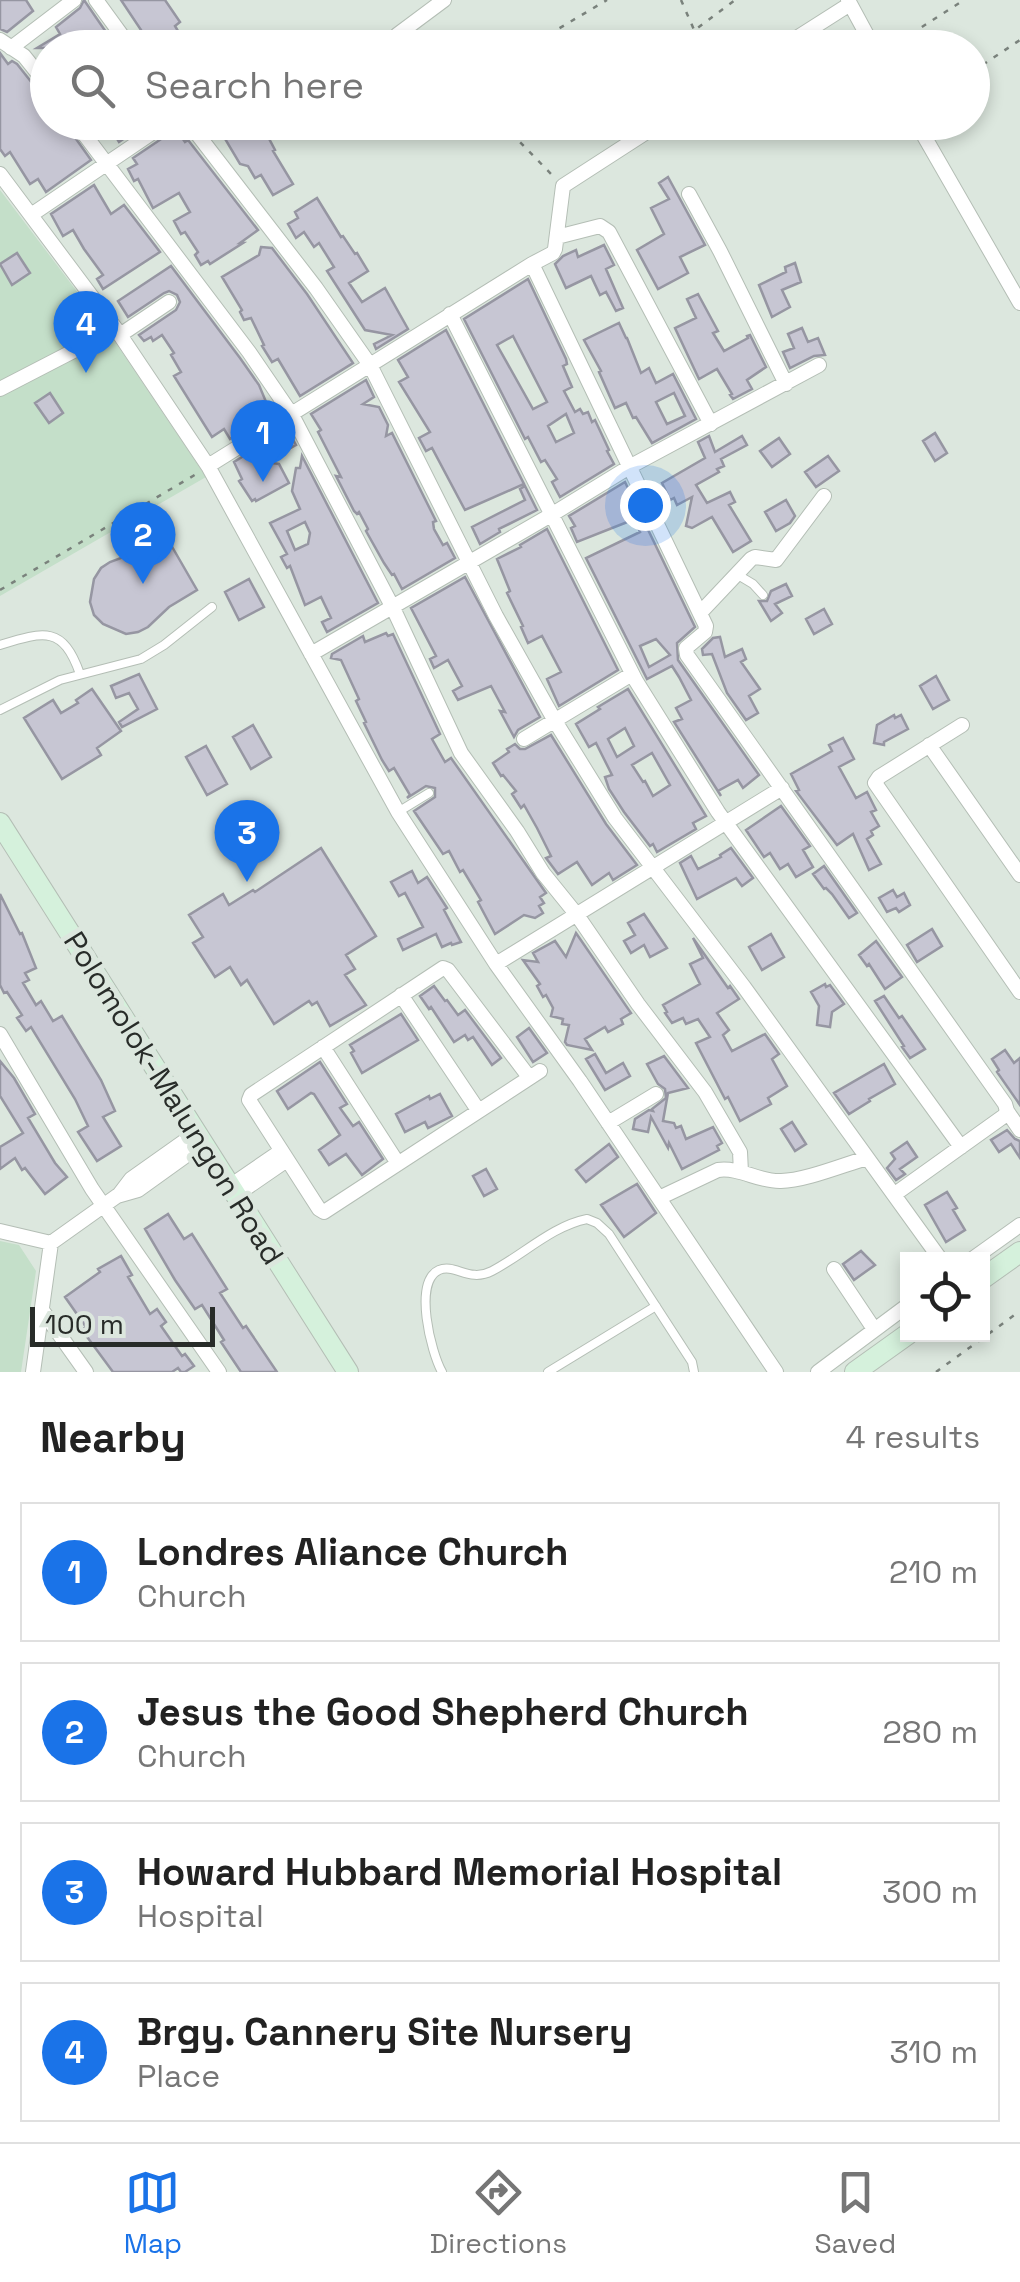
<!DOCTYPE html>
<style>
body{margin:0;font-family:"Space Grotesk",sans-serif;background:#f2f2f2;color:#222}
.controls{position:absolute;right:30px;bottom:30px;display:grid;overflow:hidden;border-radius:0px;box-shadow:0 5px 15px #0003}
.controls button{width:90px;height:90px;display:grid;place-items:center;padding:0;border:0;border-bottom:2px solid #e0e0e0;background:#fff;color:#222;font:50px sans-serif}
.scale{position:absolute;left:30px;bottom:25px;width:185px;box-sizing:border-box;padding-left:10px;border:5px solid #282c29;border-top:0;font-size:28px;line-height:35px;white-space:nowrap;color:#282c29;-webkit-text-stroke:8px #dce7de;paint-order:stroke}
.you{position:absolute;left:645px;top:505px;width:35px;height:35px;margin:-25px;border:8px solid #fff;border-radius:50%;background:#1a73e8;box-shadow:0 0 0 15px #1a73e833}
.badge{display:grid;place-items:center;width:65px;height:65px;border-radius:50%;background:#1a73e8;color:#fff;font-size:32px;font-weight:700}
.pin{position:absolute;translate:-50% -82px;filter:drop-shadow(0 2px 5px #0008)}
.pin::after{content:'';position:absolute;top:52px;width:35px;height:30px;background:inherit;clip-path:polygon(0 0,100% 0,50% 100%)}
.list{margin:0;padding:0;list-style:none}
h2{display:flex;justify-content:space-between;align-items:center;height:130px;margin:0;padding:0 40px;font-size:42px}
h2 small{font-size:32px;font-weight:400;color:#767676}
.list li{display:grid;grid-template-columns:65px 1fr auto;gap:30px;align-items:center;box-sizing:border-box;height:140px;margin:0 20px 20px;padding:0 20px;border:2px solid #e0e0e0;border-radius:0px}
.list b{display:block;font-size:38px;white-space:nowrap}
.list p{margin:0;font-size:32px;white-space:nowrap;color:#767676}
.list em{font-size:32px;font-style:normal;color:#767676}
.icon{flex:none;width:55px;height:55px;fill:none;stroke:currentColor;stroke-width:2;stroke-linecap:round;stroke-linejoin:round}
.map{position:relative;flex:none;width:1020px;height:1372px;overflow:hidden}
.search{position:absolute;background:#fff;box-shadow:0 5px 15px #0003;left:30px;right:30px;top:30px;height:110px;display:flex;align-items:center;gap:25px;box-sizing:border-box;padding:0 35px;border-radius:55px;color:#767676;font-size:38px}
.sheet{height:770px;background:#fff}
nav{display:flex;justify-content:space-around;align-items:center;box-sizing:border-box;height:140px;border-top:2px solid #e0e0e0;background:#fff;font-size:28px;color:#767676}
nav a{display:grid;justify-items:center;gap:5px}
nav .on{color:#1a73e8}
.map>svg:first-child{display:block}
</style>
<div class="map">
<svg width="1020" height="1372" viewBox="0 0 1020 1372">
<rect width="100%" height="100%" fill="#dce7de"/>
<path fill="#c4dfc9" d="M0,190L113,339L206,477L0,596Z
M0,1241L19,1245L36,1271L21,1372H0Z"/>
<path fill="#c7c6d3" stroke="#9696a2" stroke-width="2.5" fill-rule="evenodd" d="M0,0H26L33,11L7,32L0,29Z
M84,0L117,48H37L60,34L56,27L80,8Z
M121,0H165L180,22L175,26L188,48H153Z
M0,53L8,64L12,61L17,64L40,93L48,96V122H64L91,160L46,192L38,179L30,184L10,152L5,156L0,149Z
M107,122H148L119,142Z
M215,122H258L259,126L266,127L265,131L275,150L273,151L293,184L273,195L261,175L255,178L248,166L240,164Z
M176,129L185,142L188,140L258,230L240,243H243L210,264L208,261L201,265L195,255L198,252L185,232L181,234L174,221L190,212L179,193L153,208L138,179L134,181L128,169L137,164L133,158Z
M668,177L705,245L680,257L688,273L658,289L637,250L664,234L651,208L669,199L659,183Z
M94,185L111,214L124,205L160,252L103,289L97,279L103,275L84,249L73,230L63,236L51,214Z
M317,198L341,237L343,236L355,254L357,253L368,271L349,283L362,302L385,288L408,329L376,349L374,344L392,335L365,330L327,271L334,267L319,243L314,247L304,232L296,238L288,224L298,218L295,212Z
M604,245L614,265L606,269L623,308L616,311L606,292L600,295L591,276L566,288L555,264L563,256L576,250L578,257Z
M261,247L272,248L307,294L353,363L300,396L278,359L272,362L262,346L264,345L251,318L244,320L240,312L242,310L222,277L259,255Z
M17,253L30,273L12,285L0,264Z
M795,263L801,282L782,290L790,307L772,317L759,285L786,272L785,267Z
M171,266L240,358L259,385L269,409L273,406L276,411L266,417L259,416L239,428L241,432L230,439L224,429L212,437L174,376L181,372L171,355L174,353L162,335L153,341L151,337L144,341L139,335L176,310L180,302L177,295L169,291L164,293L128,317L118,301Z
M528,279L566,359L567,364L563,366L572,387L564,391L575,412L580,409L583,414L588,412L592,422L595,420L609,450L607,451L614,464L560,497L552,482L557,479L545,460L541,462L528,437L525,439L464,319ZM513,336L547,402L533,409L497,345ZM566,414L574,433L556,442L548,426Z
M698,294L718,331L713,333L724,351L748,338L747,336L750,335L766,367L747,380L752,389L733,399L730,395L732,394L717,369L699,379L675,328L696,318L687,299Z
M619,323L626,338H627L641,373L649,368L656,383L673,374L696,419L652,443L636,417L633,418L626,403L615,408L599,372L601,371L584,340ZM674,393L685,416L667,424L656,402Z
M802,328L808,342L818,338L825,355L814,356L790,368L783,352L794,348L788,334Z
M446,330L524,484L465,510L432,448L426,451L419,438L430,432L399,382L408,377L398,360Z
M366,380L374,397L363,404L379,407L388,425L386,436L392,433L436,521L433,522L434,529L443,545L447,543L455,558L402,589L394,574L392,575L384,563L366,531L368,529L359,512L357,514L354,511L336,476L341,477L318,432L321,430L311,414Z
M50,393L63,413L49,423L35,403Z
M287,429L296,445L265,462L279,464L289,483L256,501L255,499L252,501L239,481L242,479L234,462Z
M935,433L947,453L935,461L923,441Z
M709,436L715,452L742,436L747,445L721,459L724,466L717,469L719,472L696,485L707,503L730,492L735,502L729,505L751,541L733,552L712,517L692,528L686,526L692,497L677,505L674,498L670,500L662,483L705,458L698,442Z
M779,438L790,454L772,467L760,451Z
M302,456L378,603L327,632L322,622L331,618L321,597L305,605L290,566L287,568L281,557L287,554L270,523L300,509L292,491L296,468H300ZM305,522L310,533L308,544L295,550L287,531Z
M828,456L839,471L816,487L805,472Z
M625,482L695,627L677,643L678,660L759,775L743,788L738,780L718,791L721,796L674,722L682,719L676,708L691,700L679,677L672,666L647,679L586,558L640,532L635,519L577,542L571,528L575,526L569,516ZM656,639L670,655L649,667L640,646Z
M525,486L537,510L499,529L500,532L480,544L472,527L525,500L520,489Z
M786,500L795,516L790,523L776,531L765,512Z
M547,529L618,670L559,706L547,679L561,672L542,636L528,643L521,627L523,626L507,593L510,591L497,559L521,547L520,545Z
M167,538L197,590L169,607L148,627L138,632L126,634L103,624L94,615L90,602L94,579L101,568L110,562L153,546Z
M465,577L540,717L518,730L514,737L500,711L505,712L491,686L458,700L453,691L462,686L448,660L434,668L430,659L436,656L411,608Z
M249,579L264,607L239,620L225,592Z
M786,584L792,596L775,604L782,613L771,621L759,601H767L771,591Z
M824,609L832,624L814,634L806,619Z
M386,633L388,636L393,634L440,734L432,739L445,762L451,758L546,893L540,897L544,903L539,906L543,913L535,918L524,915L495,934L478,902L481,900L463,870L460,872L449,851L443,854L414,811L435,797V788L426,786L407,798L410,795L394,768L389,771L382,760L364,723L366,722L356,701L359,699L341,660L331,658L332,654L363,636L365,642Z
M720,637L725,657L742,649L746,659L741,662L760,689L749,696L758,713L746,720L727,693L712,654L703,655L702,649L713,638Z
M139,674L157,709L122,727L119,722L138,709L129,693L116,698L111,686Z
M936,676L949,700L933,709L920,686Z
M92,689L121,731L97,748L101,755L62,779L24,718L53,700L61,713L78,703L76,700Z
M628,689L706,816L693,823L696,829L657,852L653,844L650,846L624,812L609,789L605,777L612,775L596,743L589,747L576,724L600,709L598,707ZM625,728L634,746L617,757L608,739ZM652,753L670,785L653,796L645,781L643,782L632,765Z
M894,715L895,718L901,715L908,729L884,742V745L874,743L877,725Z
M253,725L271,757L251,769L233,737Z
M551,735L606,824L637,865L613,880L609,873L592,885L577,862L558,874L546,858L551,856L537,828L524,805L521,808L512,794L516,791L503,775L501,776L493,763L509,752L507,749L515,744L520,749H525Z
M843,738L854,759L839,767L856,798L867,792L876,810L871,812L879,826L871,831L873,835L867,839L881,864L869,870L853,834L837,845L796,791L799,790L791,774L832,751L829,745Z
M206,746L227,784L207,795L186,757Z
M781,806L810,846L803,850L813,867L796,877L788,864L780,869L770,853L764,857L746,830Z
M321,848L376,936L346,955L355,969L345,975L366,1005L330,1026L317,1002L312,1005L309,1001L274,1024L247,980L241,985L230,967L215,977L193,943L203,937L189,915L223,894L229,905L253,890L255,892Z
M731,848L753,878L742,886L736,878L697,899L680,863L691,856L698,869L721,857L720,855Z
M824,866L857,913L849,918L832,894L826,888L824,889L813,874Z
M412,871L418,883L427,877L447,908L444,910L461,942L452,945L451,943L442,947L436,934L403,950L398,939L423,927L405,893L399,896L391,882Z
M893,890L897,897L904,893L910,905L899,912L896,908L887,912L879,898Z
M0,894L20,934L22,933L36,968L25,973L29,980L23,983L36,1005L41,1001L53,1021L62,1016L101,1080L115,1111L103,1117L121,1146L97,1161L78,1132L88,1126L75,1099L31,1027L26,1031L17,1018L22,1015L7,992L4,993L0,985Z
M644,914L667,948L650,957L644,945L631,953L624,941L635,935L628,923Z
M932,929L942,946L917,962L907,945Z
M576,933L631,1013L621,1019L623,1024L608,1032L605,1027L585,1039L592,1050L567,1045L565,1042L569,1025L562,1024L563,1019L551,1016L553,1008L546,995L543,997L537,986L540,984L523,960L538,962L533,953L555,941L566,957Z
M771,934L784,957L762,970L749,947Z
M693,938L728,988L730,986L739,999L717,1013L729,1030L723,1035L732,1051L765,1034L779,1054L772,1059L787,1086L768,1098L771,1104L740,1121L728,1097L725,1099L696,1043L710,1037L698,1019L686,1024L683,1018L672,1023L665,1013L667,1012L663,1005L700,984L690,964L703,958Z
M876,941L902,977L885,989L869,964L867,966L859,955Z
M825,984L826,987L830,985L844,1004L832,1012L830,1027L817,1025L819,1006L811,992Z
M434,986L445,1001L447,1000L458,1015L465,1010L501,1058L492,1065L473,1037L468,1040L465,1035L454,1042L431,1007L429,1009L420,996Z
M884,996L899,1018L902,1016L925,1049L910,1058L902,1047L904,1046L875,1001Z
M401,1014L418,1040L362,1073L351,1053L354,1051L350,1045Z
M529,1028L547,1053L533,1062L517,1037Z
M1005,1050L1014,1063L1020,1058V1105L997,1072L999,1070L992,1059Z
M595,1054L606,1073L623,1063L630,1076L605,1090L586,1059Z
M664,1056L688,1088L668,1093L663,1121L674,1123L676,1128L681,1126L686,1139L713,1127L722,1143L717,1146L719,1150L682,1169L669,1143L668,1148L651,1117L648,1132L633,1129L635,1119L649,1110L653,1111L652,1109L666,1098L665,1089L658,1084L647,1064Z
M0,1061L14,1078L35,1114L28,1118L55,1163L67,1177L45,1194L25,1168L22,1170L15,1158L0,1169V1147L23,1133L0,1096Z
M320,1062L347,1104L340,1108L353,1126L359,1122L383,1159L362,1175L346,1154L329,1165L319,1150L340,1135L314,1094L311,1093L288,1109L277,1091Z
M884,1064L895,1084L869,1099L870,1101L849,1114L834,1093Z
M440,1094L452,1116L428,1128L425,1122L405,1132L396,1114L429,1096L430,1099Z
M792,1122L806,1144L795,1151L781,1129Z
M1007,1130L1015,1139L1020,1141V1158L1011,1144L999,1152L991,1140Z
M907,1142L917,1157L900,1169L905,1174L896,1180L887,1168L895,1159L891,1153Z
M609,1144L618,1157L586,1182L576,1170Z
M486,1169L497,1189L484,1196L473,1176Z
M637,1184L656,1213L624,1237L601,1205Z
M947,1192L957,1208L953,1210L965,1230L946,1242L925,1205Z
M168,1214L184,1239L192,1234L227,1289L220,1293L243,1328L246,1326L277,1372H241L221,1342L224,1340L202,1305L195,1309L175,1280L145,1229Z
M861,1251L875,1265L854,1280L843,1264Z
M121,1256L132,1275L128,1277L150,1314L157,1309L166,1322L161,1326L182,1356L185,1354L194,1366L185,1372H181L178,1368L172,1372H113L82,1330L86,1327L65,1297L100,1272L98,1269Z"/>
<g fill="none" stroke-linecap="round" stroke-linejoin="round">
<defs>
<path id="lane" d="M738,575L753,584L763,595
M0,645C45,631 63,626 80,674
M0,710L60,680L141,659L164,645L212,607
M398,812L429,793
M442,1372C431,1352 413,1282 439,1270C455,1263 469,1283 492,1271C523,1255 552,1226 587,1219L597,1223L609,1234L692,1362L694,1372
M548,1372L656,1306"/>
<path id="street" d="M96,0L131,48
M848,0L874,48
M397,35L444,0
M0,40L24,56L48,86
M11,48L74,0
M781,48L850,4
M75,122L249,352L292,415L393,608L461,753L517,831L543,873L577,915L638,1004L705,1092L740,1152L741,1172
M188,122L316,288L370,365L496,616L555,721L615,818L744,987L941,1260
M916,122L1020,303
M0,174L116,329L208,466L398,812L496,964L580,1081L776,1372
M689,194L720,251L786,384
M31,215L168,122
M557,237L600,226L609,232L711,424
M532,264L553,253L555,249L563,186L662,122
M450,314L636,681L718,812L961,1147
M120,335L169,302
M0,389L116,329
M208,466L532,264L706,626L705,632L686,648L687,655L1005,1104L1007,1111L1020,1130
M700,613L751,559L755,557L776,560L824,496
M311,654L551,515L631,466L819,365
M962,725L879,777L875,783L1020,992
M524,739L632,674
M929,745L1020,875
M496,964L782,788
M401,995L478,1110
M0,1034L92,1189L219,1372
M323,1047L397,1162
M529,1077L448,970L443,968L251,1095L249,1100L319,1209L324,1212L540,1071
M608,1123L656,1094
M230,1186L281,1151
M895,1194L1004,1116L1007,1111
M236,1195L287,1160
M118,1196L131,1179L196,1133
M659,1198L718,1170C740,1167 759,1182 781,1181C804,1181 843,1165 867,1158
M0,1231L51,1243
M971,1260L1020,1225
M834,1269L874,1329
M42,1310L86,1372
M33,1372L51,1243L117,1196L138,1190L202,1144
M818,1372L908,1305"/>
<path id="secondary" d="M0,823L348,1372
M982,1279L1020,1252
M855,1372L908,1334"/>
</defs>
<use href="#lane" stroke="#b4beb5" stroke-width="10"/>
<use href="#street" stroke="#b4beb5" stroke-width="16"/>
<use href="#secondary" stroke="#b4beb5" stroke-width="22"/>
<path stroke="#7a827c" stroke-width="2.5" stroke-dasharray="5 8" stroke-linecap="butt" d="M681,0L702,48
M526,48L607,0
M665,48L695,30L735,0
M889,48L964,0
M972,72L1020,40
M504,122L516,138L554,177
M517,137L541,122
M0,590L198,473
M936,1372L1020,1311"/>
<use href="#lane" stroke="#fff" stroke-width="8"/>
<use href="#street" stroke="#fff" stroke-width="14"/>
<use href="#secondary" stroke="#d5f1dc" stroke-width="20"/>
</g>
<g text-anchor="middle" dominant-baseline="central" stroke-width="10" stroke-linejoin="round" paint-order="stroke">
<g font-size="30" fill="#282c29" stroke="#dce7de">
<text transform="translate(174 1098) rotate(58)">Polomolok-Malungon Road</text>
</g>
</g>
</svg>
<div class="controls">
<button><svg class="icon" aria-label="locate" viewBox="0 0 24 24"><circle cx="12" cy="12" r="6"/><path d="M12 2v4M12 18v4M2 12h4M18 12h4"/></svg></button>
</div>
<div class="scale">100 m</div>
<div class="you"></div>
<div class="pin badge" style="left:263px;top:482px">1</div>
<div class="pin badge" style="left:143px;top:584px">2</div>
<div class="pin badge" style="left:247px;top:882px">3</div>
<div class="pin badge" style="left:86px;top:373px">4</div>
<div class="search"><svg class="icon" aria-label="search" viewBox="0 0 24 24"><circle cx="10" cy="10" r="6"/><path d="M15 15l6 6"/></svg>Search here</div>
</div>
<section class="sheet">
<h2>Nearby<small>4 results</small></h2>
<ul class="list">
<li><span class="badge">1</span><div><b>Londres Aliance Church</b><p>Church</p></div><em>210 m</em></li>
<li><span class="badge">2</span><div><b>Jesus the Good Shepherd Church</b><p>Church</p></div><em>280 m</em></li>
<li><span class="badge">3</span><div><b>Howard Hubbard Memorial Hospital</b><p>Hospital</p></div><em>300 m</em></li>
<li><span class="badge">4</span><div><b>Brgy. Cannery Site Nursery</b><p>Place</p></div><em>310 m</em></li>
</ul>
</section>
<nav>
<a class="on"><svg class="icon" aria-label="map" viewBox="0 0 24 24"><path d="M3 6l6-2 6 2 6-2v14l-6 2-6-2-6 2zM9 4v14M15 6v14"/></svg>Map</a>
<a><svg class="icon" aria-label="directions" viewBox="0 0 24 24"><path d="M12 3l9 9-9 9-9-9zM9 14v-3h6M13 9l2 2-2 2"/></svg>Directions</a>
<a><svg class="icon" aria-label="saved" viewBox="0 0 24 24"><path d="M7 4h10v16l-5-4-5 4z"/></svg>Saved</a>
</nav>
